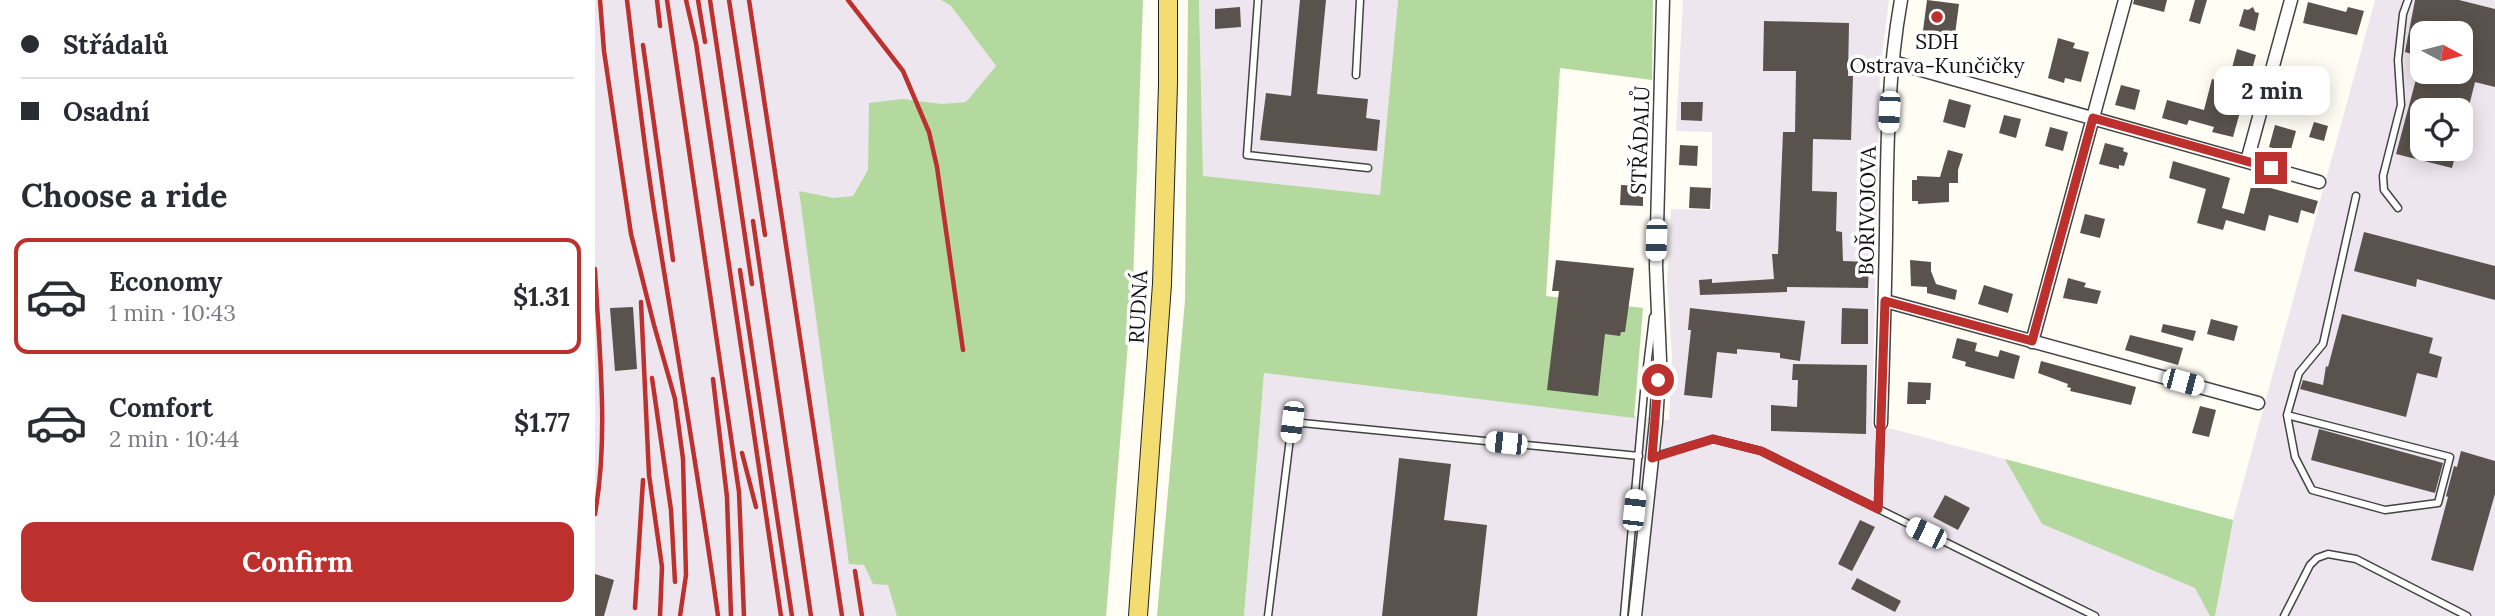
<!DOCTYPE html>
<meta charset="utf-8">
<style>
:root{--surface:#fff;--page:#f7f7f7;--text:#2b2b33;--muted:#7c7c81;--line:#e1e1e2;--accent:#bc302d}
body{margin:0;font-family:Lora,serif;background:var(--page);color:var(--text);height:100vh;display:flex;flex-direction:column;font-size:26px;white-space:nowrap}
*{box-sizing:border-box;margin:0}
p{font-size:23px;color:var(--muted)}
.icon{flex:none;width:38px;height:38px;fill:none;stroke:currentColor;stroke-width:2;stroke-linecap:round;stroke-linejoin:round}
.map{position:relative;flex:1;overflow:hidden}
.sheet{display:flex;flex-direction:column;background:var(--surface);width:595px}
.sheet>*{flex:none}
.guide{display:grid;align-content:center;height:154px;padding:0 21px;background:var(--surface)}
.needle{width:46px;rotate:97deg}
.fabs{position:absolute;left:1815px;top:21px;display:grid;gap:14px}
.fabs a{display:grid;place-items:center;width:63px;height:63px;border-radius:14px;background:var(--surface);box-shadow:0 4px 18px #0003;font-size:35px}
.end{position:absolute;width:32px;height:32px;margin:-16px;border:9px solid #bc302d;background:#fff;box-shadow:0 0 0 4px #fff}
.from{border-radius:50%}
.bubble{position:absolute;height:49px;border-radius:14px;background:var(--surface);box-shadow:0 4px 18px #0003;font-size:23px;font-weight:700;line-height:49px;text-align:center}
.car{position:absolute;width:21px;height:42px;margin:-21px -10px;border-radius:9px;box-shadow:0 0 5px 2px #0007;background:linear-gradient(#fff 24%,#345 0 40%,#fff 0 76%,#345 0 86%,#fff 0)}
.guide b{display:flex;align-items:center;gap:24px;height:66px;font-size:26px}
.guide b+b{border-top:2px solid var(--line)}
.guide i{width:18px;height:18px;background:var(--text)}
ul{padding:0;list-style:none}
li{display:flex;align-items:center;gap:21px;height:116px;margin:0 14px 10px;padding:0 7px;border:4px solid transparent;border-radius:14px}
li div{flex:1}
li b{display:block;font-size:26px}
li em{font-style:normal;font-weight:700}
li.on{border-color:var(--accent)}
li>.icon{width:63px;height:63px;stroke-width:1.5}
h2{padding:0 21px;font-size:32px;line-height:84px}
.cta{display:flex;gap:14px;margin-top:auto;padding:14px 21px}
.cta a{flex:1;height:80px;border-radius:14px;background:var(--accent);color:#fff;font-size:28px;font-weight:700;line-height:80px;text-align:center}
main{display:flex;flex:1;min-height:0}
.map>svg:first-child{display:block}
.industrial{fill:#eee6ee;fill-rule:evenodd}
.forest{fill:#b4d99e}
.building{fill:#59524d}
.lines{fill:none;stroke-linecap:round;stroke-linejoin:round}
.lane-casing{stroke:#434343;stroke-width:9}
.street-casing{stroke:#434343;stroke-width:15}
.primary-casing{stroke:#212121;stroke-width:20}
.lane{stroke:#fff;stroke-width:6}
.street{stroke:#fff;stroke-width:12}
.primary{stroke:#f3dc70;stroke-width:18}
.rail{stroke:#bc302d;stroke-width:4.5}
.route{stroke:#bc302d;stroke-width:9}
.poi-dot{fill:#bc302d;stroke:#fff;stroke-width:2.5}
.labels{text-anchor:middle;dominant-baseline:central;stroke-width:7;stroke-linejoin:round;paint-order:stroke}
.poi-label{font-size:21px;fill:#101010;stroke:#fff}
.street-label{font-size:21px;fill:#101010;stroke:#fff}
</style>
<main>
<section class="sheet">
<div class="guide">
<b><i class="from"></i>Střádalů</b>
<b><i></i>Osadní</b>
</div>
<h2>Choose a ride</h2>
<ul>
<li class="on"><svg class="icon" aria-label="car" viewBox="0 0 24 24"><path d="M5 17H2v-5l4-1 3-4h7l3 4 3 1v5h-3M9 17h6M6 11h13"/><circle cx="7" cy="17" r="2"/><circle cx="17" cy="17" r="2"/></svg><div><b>Economy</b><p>1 min · 10:43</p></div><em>$1.31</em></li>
<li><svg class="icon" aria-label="car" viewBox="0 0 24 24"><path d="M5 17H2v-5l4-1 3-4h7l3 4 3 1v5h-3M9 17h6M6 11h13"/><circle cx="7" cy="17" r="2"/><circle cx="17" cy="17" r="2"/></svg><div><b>Comfort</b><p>2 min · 10:44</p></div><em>$1.77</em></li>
</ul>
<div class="cta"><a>Confirm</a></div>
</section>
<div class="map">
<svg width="1900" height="616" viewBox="0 0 1900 616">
<rect width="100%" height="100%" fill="#fffdf4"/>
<path class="industrial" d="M 0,0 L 346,0 L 356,6 L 401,66 L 407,616 L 0,616 Z
M 604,0 L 803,0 L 785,195 L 608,177 Z
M 1088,0 L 1294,0 L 1285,73 L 1277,426 L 1298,429 L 1638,520 L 1780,0 L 1900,0 L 1900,616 L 649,616 L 669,373 L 1074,420 L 1077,356 L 1072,281 L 1076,209 L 1117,210 L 1117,132 L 1081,131 ZM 1827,33 L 1866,33 L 1866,72 L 1827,72 ZM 1827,110 L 1866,110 L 1866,149 L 1827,149 Z"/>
<path class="forest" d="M 346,0 L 548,0 L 538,281 L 511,616 L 302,616 L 293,585 L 278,584 L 269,565 L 254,564 L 204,191 L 239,198 L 258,196 L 273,170 L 274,103 L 307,99 L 347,104 L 371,102 L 401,66 L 356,6 Z
M 593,0 L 604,0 L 608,176 L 785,195 L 803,0 L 1058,0 L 1057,80 L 965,68 L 951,296 L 1048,308 L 1039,418 L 669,373 L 649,616 L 562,616 L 590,300 Z
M 1410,459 L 1638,520 L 1620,616 L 1615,616 L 1600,588 L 1447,524 Z"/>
<path class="building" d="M 705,0 L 731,0 L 722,94 L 773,99 L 771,118 L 785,120 L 782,151 L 665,140 L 671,93 L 696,96 Z
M 1332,0 L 1364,4 L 1359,42 L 1327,38 Z
M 1539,0 L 1572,0 L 1569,12 L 1538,4 Z
M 1600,0 L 1612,0 L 1605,24 L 1594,21 Z
M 1820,0 L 1864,0 L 1900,9 L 1900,87 L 1880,82 L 1873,110 L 1827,110 L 1827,149 L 1862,149 L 1857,168 L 1801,154 L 1823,72 L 1866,72 L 1866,33 L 1827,33 L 1827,57 L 1810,52 Z
M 1713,2 L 1751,12 L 1753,7 L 1769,11 L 1762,35 L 1708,23 Z
M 645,7 L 646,27 L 620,29 L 620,9 Z
M 1658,7 L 1660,12 L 1664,13 L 1660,31 L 1644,26 L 1649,9 L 1653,10 Z
M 1169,21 L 1254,23 L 1253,76 L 1258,76 L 1256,140 L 1218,139 L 1217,191 L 1242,192 L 1241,231 L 1247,232 L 1248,261 L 1274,262 L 1273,288 L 1192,287 L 1192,292 L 1105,295 L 1104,280 L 1117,279 L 1117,283 L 1179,279 L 1177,254 L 1183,254 L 1188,132 L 1200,132 L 1201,71 L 1168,71 Z
M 1463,38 L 1480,43 L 1478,48 L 1494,52 L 1486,82 L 1470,78 L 1469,83 L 1453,78 Z
M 1642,49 L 1661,55 L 1638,137 L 1617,132 L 1619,127 L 1594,120 L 1592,125 L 1567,118 L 1572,100 L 1609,110 L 1617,79 L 1633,83 Z
M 1695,73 L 1714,78 L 1709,96 L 1690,91 Z
M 1526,85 L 1545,90 L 1540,110 L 1520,105 Z
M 1354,99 L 1376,105 L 1370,128 L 1348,122 Z
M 1086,102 L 1108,102 L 1107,121 L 1086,120 Z
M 1409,115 L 1426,119 L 1421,138 L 1404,133 Z
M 1719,122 L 1733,126 L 1729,141 L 1714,137 Z
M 1680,125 L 1701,131 L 1695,153 L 1674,147 Z
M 1455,127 L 1473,132 L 1468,151 L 1450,146 Z
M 1510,143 L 1529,148 L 1528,151 L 1533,153 L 1529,166 L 1524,165 L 1524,169 L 1504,164 Z
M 1085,145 L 1103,146 L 1102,166 L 1084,165 Z
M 1353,150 L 1368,154 L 1363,170 L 1363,183 L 1354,183 L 1354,202 L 1323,204 L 1323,201 L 1317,201 L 1317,180 L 1322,180 L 1322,176 L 1345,177 Z
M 1578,161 L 1635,178 L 1627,208 L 1649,214 L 1657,183 L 1723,201 L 1719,214 L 1706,210 L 1703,223 L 1674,215 L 1670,231 L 1631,220 L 1628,230 L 1602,223 L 1611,189 L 1574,178 Z
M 1026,185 L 1048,186 L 1048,206 L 1025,205 Z
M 1095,187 L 1116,188 L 1115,209 L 1094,208 Z
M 1490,214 L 1510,219 L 1505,238 L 1485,233 Z
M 1769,232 L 1900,266 L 1900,300 L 1822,279 L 1821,287 L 1759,271 Z
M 961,260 L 1039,268 L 1030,332 L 1026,332 L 1025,336 L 1010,334 L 1003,396 L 952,390 L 964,291 L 957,291 Z
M 1315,260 L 1336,262 L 1336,271 L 1341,284 L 1362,290 L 1360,300 L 1332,293 L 1332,287 L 1316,286 Z
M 1473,278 L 1491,283 L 1489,287 L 1506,291 L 1502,304 L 1468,298 Z
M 1389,285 L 1418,294 L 1413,313 L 1383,304 Z
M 38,307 L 42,369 L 20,371 L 15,308 Z
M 1095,308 L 1210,321 L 1205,361 L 1185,358 L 1185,353 L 1142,349 L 1142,354 L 1122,352 L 1117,398 L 1089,395 L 1096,330 L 1093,330 Z
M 1247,308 L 1273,309 L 1273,344 L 1246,344 Z
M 1747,314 L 1838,338 L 1834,353 L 1847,357 L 1842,378 L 1822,373 L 1811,417 L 1705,389 L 1708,380 L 1728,385 L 1731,366 L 1733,367 Z
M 1616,319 L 1643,326 L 1639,341 L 1612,334 Z
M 1568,324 L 1601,331 L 1598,341 L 1566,332 Z
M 1535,335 L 1588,348 L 1583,365 L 1530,350 Z
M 1362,338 L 1382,343 L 1380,351 L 1403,357 L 1405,350 L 1425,356 L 1419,379 L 1370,366 L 1371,362 L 1357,358 Z
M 1446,361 L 1541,387 L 1536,405 L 1475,391 L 1476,388 L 1472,387 L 1473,384 L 1443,373 Z
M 1198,364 L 1272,365 L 1271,434 L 1176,431 L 1176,405 L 1202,407 L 1203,380 L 1197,380 Z
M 1313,382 L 1336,383 L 1335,400 L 1331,400 L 1331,404 L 1312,404 Z
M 1605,406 L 1621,410 L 1614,437 L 1597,433 Z
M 1724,429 L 1848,463 L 1840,493 L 1716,460 Z
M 1866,451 L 1900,461 L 1900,494 L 1878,571 L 1836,560 L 1853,497 L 1851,496 L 1859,466 L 1862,467 Z
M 804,458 L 856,464 L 849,520 L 892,525 L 882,616 L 787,616 Z
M 1350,495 L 1375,508 L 1363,530 L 1338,517 Z
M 1265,520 L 1280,527 L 1257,571 L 1243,564 Z
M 0,574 L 19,580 L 9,616 L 0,616 Z
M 1262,578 L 1306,601 L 1300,612 L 1256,589 Z"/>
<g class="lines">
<defs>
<path id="lane" d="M 663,0 L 652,155 L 773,168
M 761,75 L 765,0
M 1803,208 L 1789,190 L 1788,176 L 1806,105 L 1803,60 L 1808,14 L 1813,0
M 1692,415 L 1855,457 L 1843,503 L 1790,510 L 1717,490 L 1700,457 L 1692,415 L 1704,373 L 1728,344 L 1761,196
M 1058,457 L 1118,439 L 1166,451 L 1500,616
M 1283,509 L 1286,424
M 673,616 L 697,422 L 1044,456
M 1029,616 L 1049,392 L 1058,317
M 1689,616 L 1715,565 L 1722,558 L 1733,554 L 1761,559 L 1872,616"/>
<path id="street" d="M 1298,62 L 1724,182
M 1652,161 L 1696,0
M 1290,301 L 1663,403
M 1437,342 L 1530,0
M 1286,423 C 1288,360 1290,298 1291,235 C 1292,157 1292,78 1306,0
M 1040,616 L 1061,422 L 1065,360 L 1061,266 L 1068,0"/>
<path id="primary" d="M 543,616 L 567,284 L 573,84 L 573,0"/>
</defs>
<use href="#lane" class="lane-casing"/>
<use href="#street" class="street-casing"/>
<use href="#primary" class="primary-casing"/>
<use href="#lane" class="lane"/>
<use href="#street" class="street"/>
<use href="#primary" class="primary"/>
<path class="rail" d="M 5,0 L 9,51 L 36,234 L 59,325 L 80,399 L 88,459 L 91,575 L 85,616
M 32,0 C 41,74 49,148 61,222 C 82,353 105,484 123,616
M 62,0 L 65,26
M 72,0 L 144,492 L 149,616
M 91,0 L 101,43 L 186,616
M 103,0 L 110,42
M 115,0 L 157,284
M 134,0 L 170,235
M 154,0 L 247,616
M 253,0 L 308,71 L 334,132 L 342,167 L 368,350
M 48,45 L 78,260
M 158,221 L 216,616
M 0,269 C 4,350 14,434 0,514
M 145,270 L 197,616
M 46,302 L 54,475 L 67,567 L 65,616
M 57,378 L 76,510 L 80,582
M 118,379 L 132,497 L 136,616
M 147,453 L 161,507
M 260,571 L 267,616
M 40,608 L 48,480"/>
</g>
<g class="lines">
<path class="route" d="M 1063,380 L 1057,458 L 1118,439 L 1166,451 L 1283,509 L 1290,301 L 1437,341 L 1498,118 L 1676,168"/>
</g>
<circle class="poi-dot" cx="1342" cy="17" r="7"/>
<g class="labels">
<g class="poi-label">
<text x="1342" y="41">SDH<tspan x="1342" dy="24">Ostrava-Kunčičky</tspan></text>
</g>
<g class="street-label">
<text transform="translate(1045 140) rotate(-88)">STŘÁDALŮ</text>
<text transform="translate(1272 211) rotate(-89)">BOŘIVOJOVA</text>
<text transform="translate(543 307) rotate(-87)">RUDNÁ</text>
</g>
</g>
</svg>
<div class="fabs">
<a><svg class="needle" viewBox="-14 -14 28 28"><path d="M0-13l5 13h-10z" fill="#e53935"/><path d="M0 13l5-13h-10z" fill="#7c7c81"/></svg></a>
<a><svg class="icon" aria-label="locate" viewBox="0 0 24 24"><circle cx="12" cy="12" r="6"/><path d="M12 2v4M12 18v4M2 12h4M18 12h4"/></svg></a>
</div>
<i class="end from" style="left:1063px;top:380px"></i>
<i class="end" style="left:1676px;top:168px"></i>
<div class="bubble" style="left:1619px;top:66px;width:116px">2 min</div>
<i class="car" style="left:1294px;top:112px;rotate:183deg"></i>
<i class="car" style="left:1061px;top:240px;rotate:182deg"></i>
<i class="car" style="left:1588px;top:382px;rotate:105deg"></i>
<i class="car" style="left:697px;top:422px;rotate:187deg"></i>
<i class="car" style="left:911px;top:443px;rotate:276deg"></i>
<i class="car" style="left:1039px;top:510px;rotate:6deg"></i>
<i class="car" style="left:1331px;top:533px;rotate:296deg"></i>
</div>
</main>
